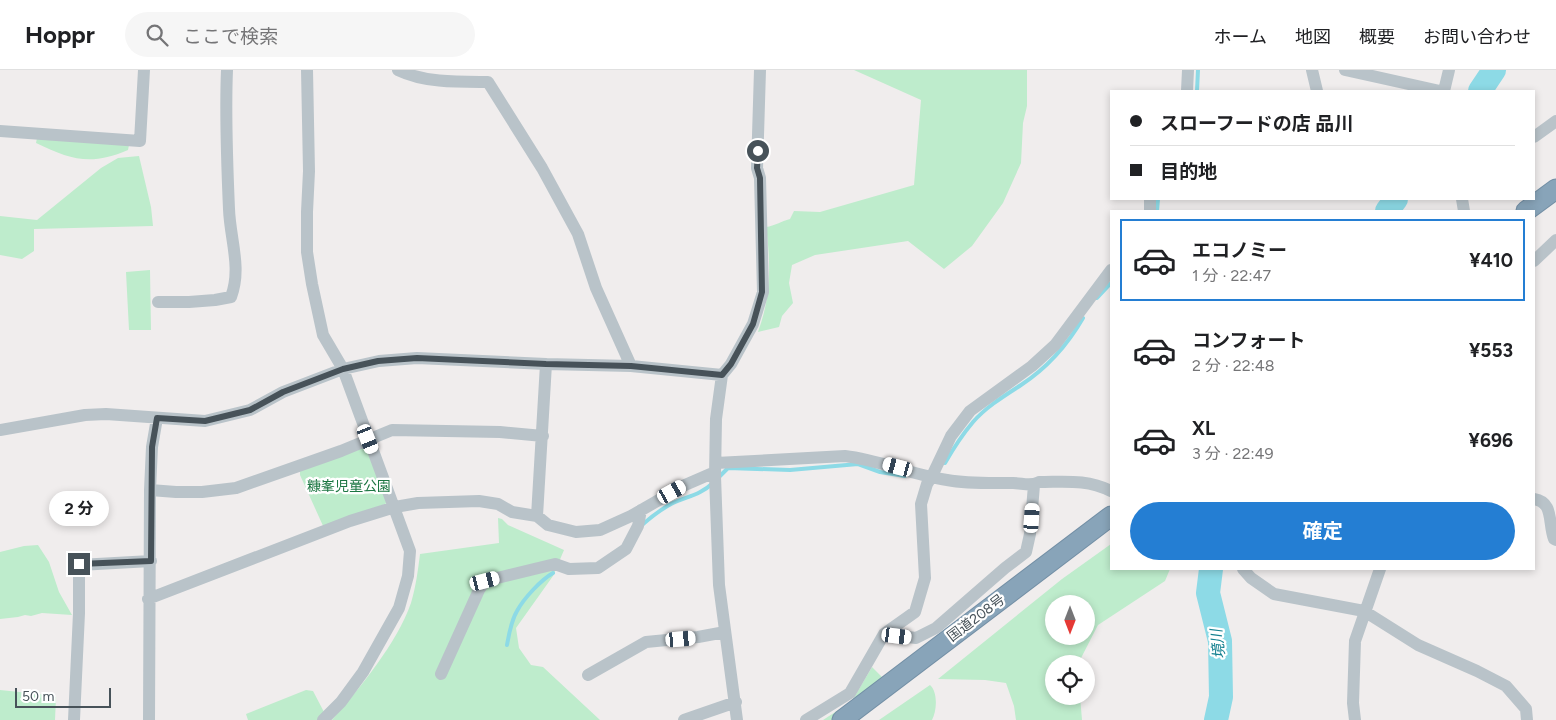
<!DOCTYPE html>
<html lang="ja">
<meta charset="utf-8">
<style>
:root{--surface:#fff;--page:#f6f6f6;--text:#202124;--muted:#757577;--line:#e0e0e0;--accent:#247ed3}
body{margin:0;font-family:Figtree,"Noto Sans JP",sans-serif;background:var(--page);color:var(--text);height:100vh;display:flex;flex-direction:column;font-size:19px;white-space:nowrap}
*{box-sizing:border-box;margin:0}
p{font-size:16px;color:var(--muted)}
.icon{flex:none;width:28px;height:28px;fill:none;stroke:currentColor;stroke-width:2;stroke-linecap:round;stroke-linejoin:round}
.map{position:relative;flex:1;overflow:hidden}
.side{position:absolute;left:1110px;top:140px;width:425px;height:360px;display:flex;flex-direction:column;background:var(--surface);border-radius:0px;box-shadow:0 2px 8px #0003}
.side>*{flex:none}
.hud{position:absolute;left:1110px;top:20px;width:425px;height:110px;border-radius:0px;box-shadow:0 2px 8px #0003;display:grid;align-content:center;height:110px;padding:0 20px;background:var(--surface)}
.needle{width:32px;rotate:180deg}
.tools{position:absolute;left:1045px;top:525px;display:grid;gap:10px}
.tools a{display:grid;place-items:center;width:50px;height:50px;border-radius:50%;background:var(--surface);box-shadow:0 2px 8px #0003;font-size:25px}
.scale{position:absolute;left:15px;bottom:12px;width:96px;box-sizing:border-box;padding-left:5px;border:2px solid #475259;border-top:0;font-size:14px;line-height:18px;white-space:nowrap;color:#475259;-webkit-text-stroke:4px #fff;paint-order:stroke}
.end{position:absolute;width:22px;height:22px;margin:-11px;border:6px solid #475259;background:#fff;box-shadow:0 0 0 2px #fff}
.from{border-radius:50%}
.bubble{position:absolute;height:35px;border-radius:18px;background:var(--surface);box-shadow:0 2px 8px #0003;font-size:16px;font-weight:700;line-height:35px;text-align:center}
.car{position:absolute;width:15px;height:30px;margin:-15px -8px;border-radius:6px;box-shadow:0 0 4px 1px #0007;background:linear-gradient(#fff 24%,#345 0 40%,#fff 0 76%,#345 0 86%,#fff 0)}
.hud b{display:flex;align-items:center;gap:18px;height:48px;font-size:19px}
.hud b+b{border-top:1px solid var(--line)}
.hud i{width:12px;height:12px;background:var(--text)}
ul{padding:9px 0 0;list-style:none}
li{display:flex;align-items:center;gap:15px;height:82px;margin:0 10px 8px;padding:0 10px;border:2px solid transparent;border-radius:0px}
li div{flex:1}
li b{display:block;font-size:19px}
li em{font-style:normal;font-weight:700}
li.current{border-color:var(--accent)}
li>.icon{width:45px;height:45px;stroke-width:1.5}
.button{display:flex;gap:10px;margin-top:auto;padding:10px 20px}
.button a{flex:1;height:58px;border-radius:30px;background:var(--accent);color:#fff;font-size:20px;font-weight:700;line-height:58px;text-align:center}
header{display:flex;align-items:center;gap:30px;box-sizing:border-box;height:70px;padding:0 25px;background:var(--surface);border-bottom:1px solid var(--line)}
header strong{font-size:24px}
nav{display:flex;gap:28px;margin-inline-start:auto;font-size:18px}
.search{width:350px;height:45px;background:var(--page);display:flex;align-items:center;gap:12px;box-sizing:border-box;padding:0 18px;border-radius:28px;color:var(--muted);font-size:19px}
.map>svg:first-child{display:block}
.green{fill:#beeccc;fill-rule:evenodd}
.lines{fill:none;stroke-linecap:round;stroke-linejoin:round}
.stream{stroke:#8ddae6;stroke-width:4}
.river{stroke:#8ddae6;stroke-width:24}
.highway-casing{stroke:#738fa5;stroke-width:21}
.minor{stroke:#b9c3c9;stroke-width:12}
.highway{stroke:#88a4b9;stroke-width:19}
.route{stroke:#475259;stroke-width:6}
.labels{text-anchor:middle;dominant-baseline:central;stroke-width:4.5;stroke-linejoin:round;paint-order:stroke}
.park-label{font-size:14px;fill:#1c7642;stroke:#fff}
.street-label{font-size:14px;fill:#475259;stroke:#fff}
.water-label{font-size:15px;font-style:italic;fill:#158090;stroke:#fff}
</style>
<header>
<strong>Hoppr</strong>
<div class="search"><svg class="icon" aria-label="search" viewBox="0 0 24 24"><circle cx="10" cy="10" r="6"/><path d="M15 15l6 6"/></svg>ここで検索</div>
<nav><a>ホーム</a><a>地図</a><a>概要</a><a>お問い合わせ</a></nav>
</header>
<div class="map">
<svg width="1556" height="650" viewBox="0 0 1556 650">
<rect width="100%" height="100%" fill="#f0eded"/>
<path class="green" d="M 854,0 L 1027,0 L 1027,36 L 1023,53 L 1021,93 L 1003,133 L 972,176 L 944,199 L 908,171 L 815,185 L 792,195 L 789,213 L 793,233 L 782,246 L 779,257 L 758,262 C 771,227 771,193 766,157 C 775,156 781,151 790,149 L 794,141 L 820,142 L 914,115 L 921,30 Z
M 37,68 L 129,75 L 128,80 C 91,96 71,90 36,73 Z
M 139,86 L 151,137 L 153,156 L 34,159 L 34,181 L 22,189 L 0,185 L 0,146 L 37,150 L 101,98 L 118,88 Z
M 150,200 L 151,260 L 129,260 L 126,202 Z
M 363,378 L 370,386 L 390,432 L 324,458 L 300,405 L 300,401 Z
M 498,448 L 502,449 L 508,455 L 564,480 L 553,506 L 516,558 L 519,578 L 531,595 L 543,597 L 600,650 L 332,650 C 360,618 397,573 411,533 C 416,516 418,500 420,484 L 499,473 Z
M 1111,474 L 1111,499 L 1170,499 L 1165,511 L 1098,555 L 1080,590 L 1080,594 L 1054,594 L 1054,626 L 1080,626 L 1082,650 L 1016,650 L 1014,636 L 1006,613 L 985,610 L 938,609 L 1062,509 ZM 1054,534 L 1086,534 L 1086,566 L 1054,566 Z
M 38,475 L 49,492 L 59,522 L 72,545 L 42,543 L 31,546 L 25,545 L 18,547 L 0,549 L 0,482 L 24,476 Z
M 872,597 L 881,606 L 885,612 L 836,650 L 823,650 L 852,631 Z
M 930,615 C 938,622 937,641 932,650 L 879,650 Z
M 0,620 L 39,624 L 56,627 L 55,650 L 0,650 Z
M 306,620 L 313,621 L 324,642 L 319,650 L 248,650 L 246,644 Z"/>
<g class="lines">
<path class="stream" d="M 1197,21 L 1198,0
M 1157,141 L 1158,129
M 1097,228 L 1111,213
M 945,393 C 953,379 962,365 973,352 C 986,337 1004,326 1021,315 C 1047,298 1068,274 1083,248
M 718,408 L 728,398 L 790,400 L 858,394 L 880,402 L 905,406
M 642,455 C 651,447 660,440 671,434 C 687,426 699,426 713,413
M 507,575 C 509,564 511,551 517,541 C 524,528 541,510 553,503"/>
<path class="river" d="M 1480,21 L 1494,0
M 1387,141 L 1396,129
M 1211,499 L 1208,523 L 1220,571 L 1221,627 L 1216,650"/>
<defs>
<path id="highway" d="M 1526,141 L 1556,119
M 842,650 L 1111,446"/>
</defs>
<use href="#highway" class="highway-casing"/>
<path class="minor" d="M 307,0 L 309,101 L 307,142 L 307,182 L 312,214 L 323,265 L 343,299 L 410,481 L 408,506 L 399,538 L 363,602 L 341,632 L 323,650
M 398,0 C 425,13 459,12 488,12 L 542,98 L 578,164 L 596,218 L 631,296
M 1312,0 L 1317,21
M 1345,0 L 1440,21
M 1187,21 L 1188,0
M 1444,21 L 1449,0
M 0,61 L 140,71 L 144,0
M 1534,67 L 1556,51
M 1462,129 L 1464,141
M 1150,141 L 1150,129
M 1534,191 L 1556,170
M 158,232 L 189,232 L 215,230 L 231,227 C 242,198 230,169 229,139 C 227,93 225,46 227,0
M 0,360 L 85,345 L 106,344 L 205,351 L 250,340 L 283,322 L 343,299 L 379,291 L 417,288 L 546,294 L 631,296 L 722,305
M 716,393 L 845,386 C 880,390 912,405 947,410 C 969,414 991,413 1013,413 C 1022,413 1031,417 1039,412 C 1066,412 1086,409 1111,421
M 150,420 L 176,422 L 202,422 L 236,418 L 341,381 L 392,360 L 500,362 L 543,366
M 1534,429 C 1554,432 1548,453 1554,469 L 1556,470
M 537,446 L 546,294
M 1243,499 L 1251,508 L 1274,524 L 1364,541 L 1418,575 L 1477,601 L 1506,616 L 1526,639 L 1527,650
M 148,529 L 350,451 L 395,437 L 418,433 L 479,431 L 498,434 L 512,442 L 537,446 L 548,455 L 576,462 L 600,460 L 631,446 L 685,415 L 715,402
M 884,564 L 916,568 L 936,558 L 1005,498 L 1026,482 L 1030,464 L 1034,415
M 441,604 L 479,520 L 485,511 L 555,494 L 569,499 L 598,498 L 626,479 L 638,456 L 641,440
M 588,605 L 646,572 L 698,567 L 725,562
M 74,650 L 79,543 L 79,495 L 151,491
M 149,650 L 150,420 L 152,377 L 157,348
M 684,650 L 736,632
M 737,650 L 719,515 L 715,406 L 716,349 L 722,305 L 731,294 L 753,254 L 763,222 L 760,108 L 757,98 L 760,0
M 806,650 L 850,623 L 884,564 L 915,542 L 925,508 L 921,434 L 927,414 L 932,406 L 951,366 L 970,341 L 1032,296 L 1055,275 L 1111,200
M 1355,650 L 1353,633 L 1355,571 L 1380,499"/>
<use href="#highway" class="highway"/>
</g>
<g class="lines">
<path class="route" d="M 79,494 L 151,491 L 152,377 L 157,348 L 205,351 L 250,340 L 283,322 L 343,299 L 378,291 L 417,288 L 546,294 L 631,296 L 722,305 L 731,294 L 753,254 L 762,222 L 760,108 L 757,98 L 758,81"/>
</g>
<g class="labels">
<g class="park-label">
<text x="349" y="416">糠峯児童公園</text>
</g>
<g class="street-label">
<text transform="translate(976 548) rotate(-37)">国道208号</text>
</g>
<g class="water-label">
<text transform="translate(1218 574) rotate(-97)">境川</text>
</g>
</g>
</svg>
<div class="tools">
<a><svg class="needle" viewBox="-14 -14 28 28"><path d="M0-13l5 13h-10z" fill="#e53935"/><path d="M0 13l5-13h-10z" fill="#757577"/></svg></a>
<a><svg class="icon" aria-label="locate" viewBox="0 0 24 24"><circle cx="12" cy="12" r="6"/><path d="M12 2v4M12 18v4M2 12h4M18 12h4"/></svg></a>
</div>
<div class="scale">50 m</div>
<i class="end from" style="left:758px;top:81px"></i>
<i class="end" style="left:79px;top:494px"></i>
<div class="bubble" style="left:49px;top:421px;width:60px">2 分</div>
<i class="car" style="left:368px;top:369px;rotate:158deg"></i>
<i class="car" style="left:898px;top:397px;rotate:285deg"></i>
<i class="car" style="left:672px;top:422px;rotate:61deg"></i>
<i class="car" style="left:1032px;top:448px;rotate:4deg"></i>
<i class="car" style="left:485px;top:511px;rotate:76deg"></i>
<i class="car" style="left:897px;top:566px;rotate:97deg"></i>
<i class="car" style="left:681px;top:569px;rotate:85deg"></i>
<div class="hud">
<b><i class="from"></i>スローフードの店 品川</b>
<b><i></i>目的地</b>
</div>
<section class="side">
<ul>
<li class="current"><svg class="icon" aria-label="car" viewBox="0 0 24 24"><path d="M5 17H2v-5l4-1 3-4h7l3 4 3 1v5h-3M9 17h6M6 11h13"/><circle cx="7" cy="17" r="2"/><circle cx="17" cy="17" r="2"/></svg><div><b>エコノミー</b><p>1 分 · 22:47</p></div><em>¥410</em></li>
<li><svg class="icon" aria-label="car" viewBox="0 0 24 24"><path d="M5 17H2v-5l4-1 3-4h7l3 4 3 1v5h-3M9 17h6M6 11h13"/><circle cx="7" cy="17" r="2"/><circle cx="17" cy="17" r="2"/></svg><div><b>コンフォート</b><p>2 分 · 22:48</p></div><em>¥553</em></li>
<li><svg class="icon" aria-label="car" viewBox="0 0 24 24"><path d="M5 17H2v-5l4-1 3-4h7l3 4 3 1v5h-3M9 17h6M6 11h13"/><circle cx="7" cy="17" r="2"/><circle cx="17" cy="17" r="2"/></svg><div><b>XL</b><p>3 分 · 22:49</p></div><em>¥696</em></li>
</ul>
<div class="button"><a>確定</a></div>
</section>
</div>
